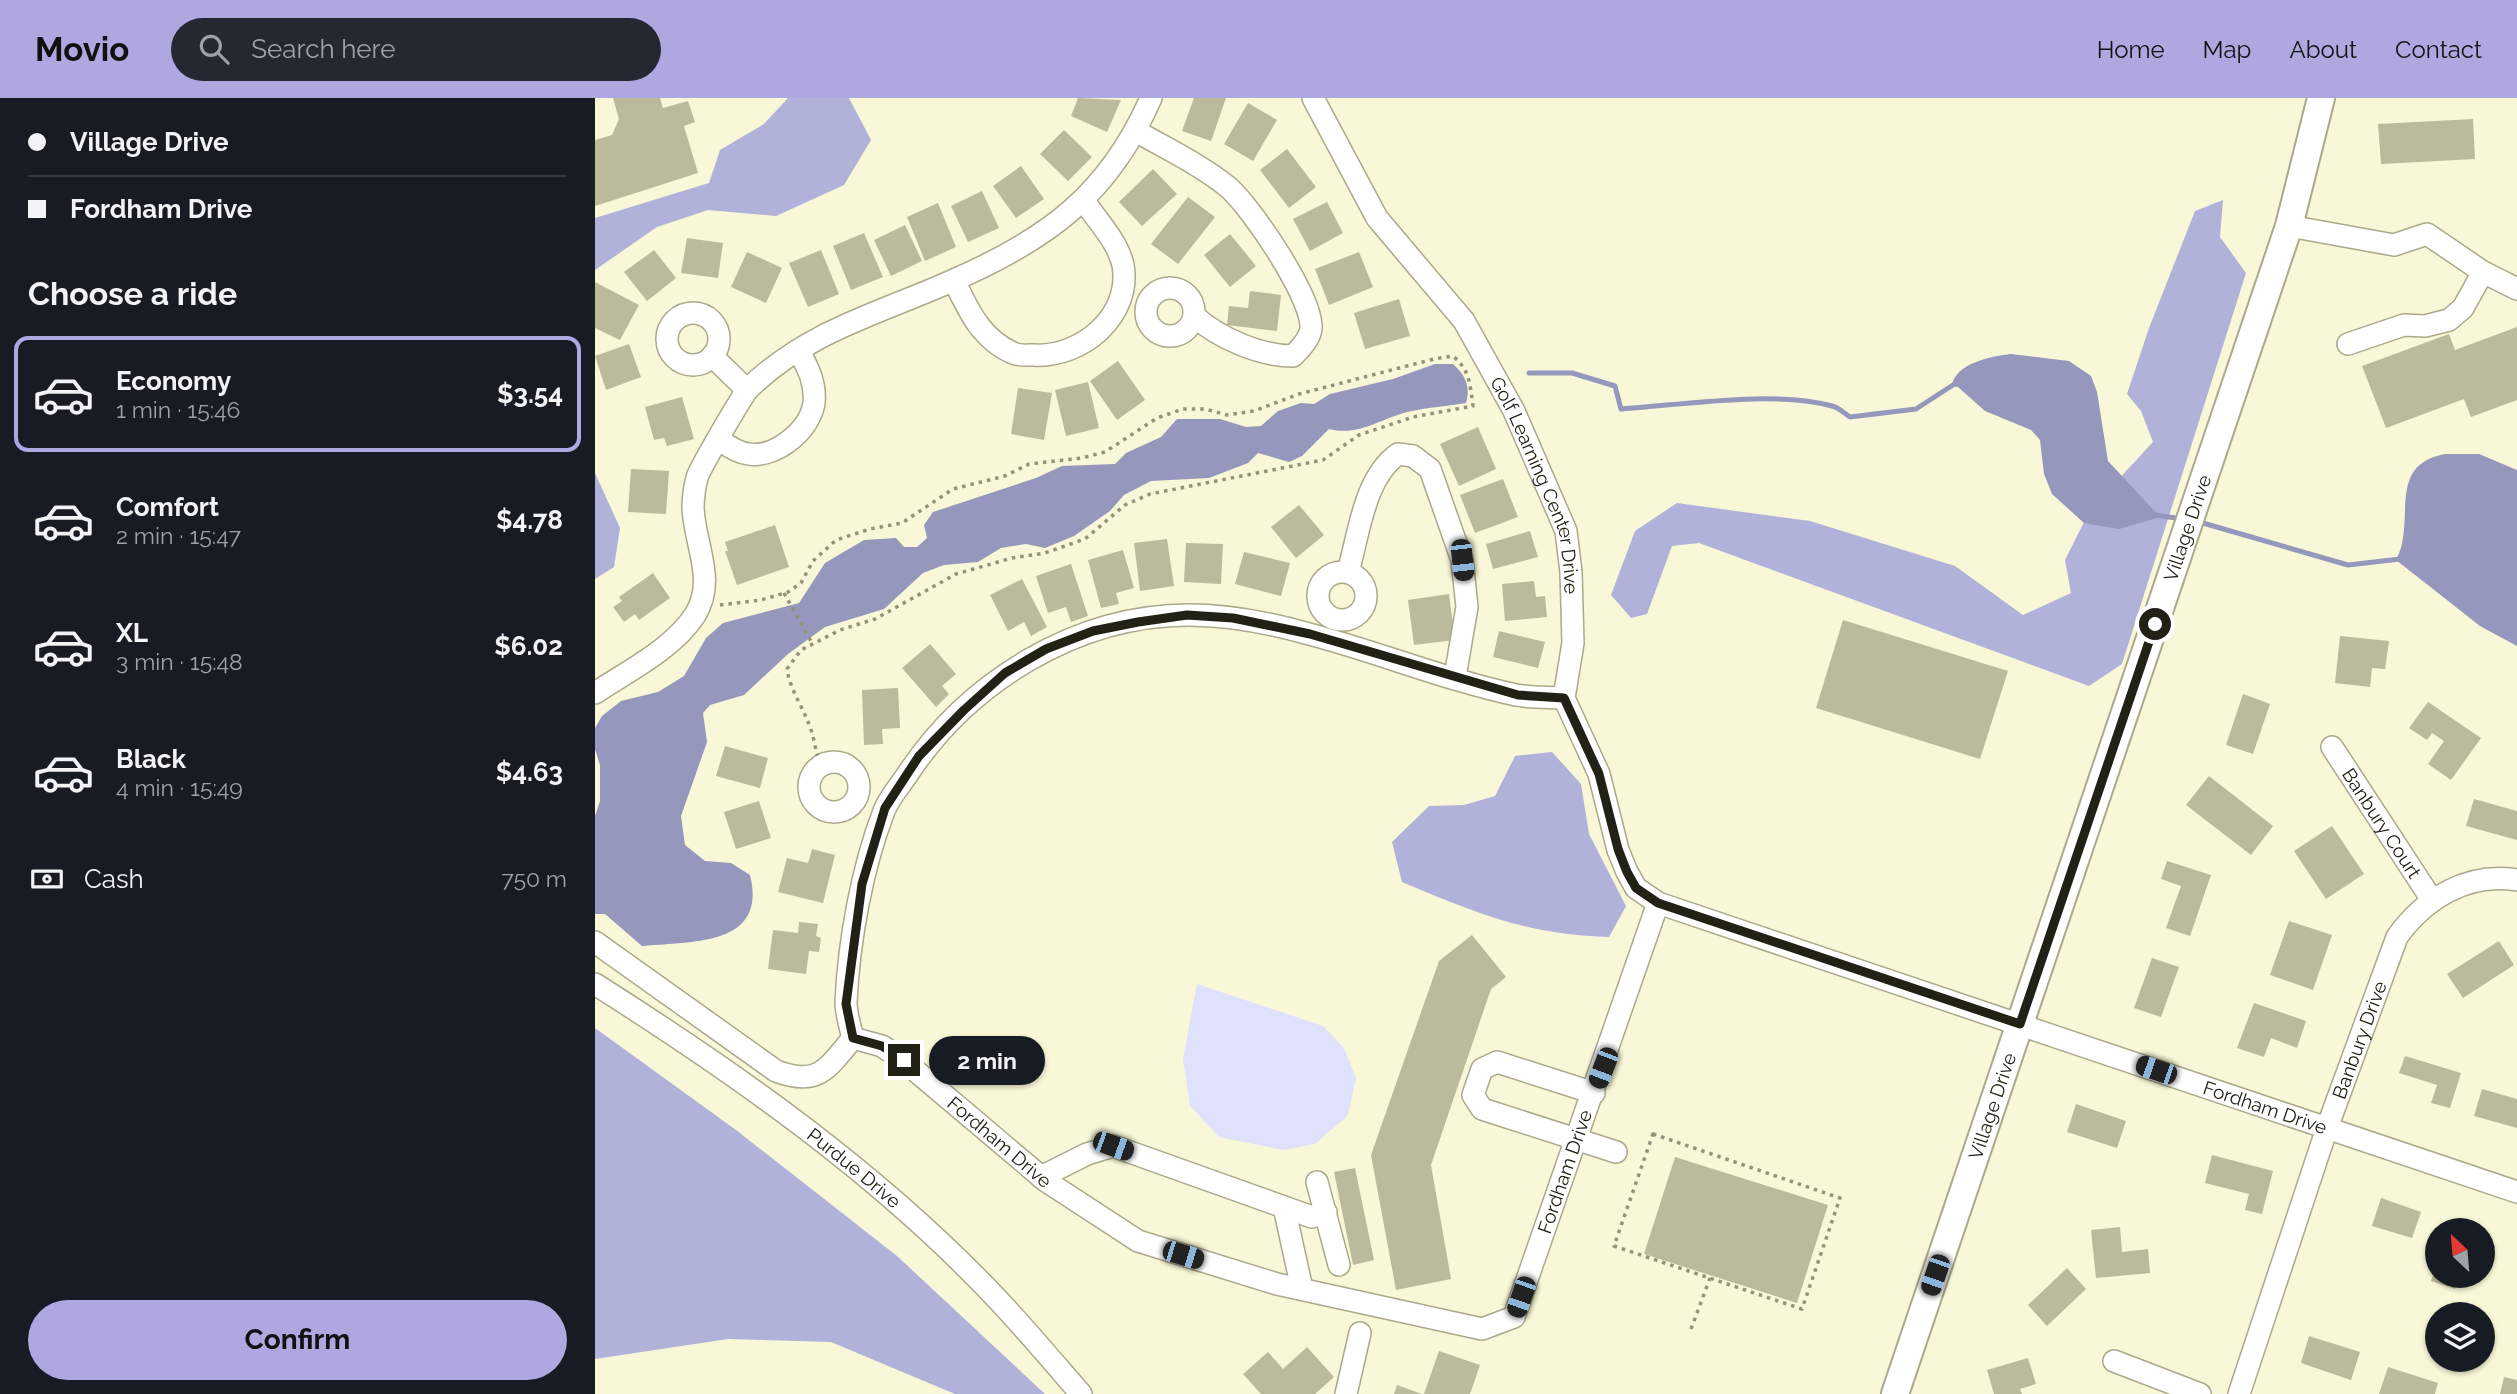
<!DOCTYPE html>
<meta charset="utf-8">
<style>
:root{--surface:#171b24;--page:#242831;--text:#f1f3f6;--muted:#9ea1a6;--line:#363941;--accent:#aea8e0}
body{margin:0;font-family:Raleway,sans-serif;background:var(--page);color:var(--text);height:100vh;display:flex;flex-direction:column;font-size:26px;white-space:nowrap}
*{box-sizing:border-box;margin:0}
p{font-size:23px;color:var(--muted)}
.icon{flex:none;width:38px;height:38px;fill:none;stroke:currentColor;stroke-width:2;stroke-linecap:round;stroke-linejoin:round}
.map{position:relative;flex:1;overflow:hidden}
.details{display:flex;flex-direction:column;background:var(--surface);width:595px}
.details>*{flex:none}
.guide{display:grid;align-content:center;height:154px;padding:0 28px;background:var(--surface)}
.needle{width:46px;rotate:334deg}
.buttons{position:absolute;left:1830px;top:1120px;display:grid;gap:14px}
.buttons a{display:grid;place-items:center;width:70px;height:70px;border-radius:50%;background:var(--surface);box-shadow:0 2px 5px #0004;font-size:35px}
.end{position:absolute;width:32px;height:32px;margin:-16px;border:9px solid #222116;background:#fff;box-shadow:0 0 0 4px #fff}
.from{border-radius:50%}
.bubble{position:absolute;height:49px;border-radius:24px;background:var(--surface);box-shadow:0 2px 5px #0004;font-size:23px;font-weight:700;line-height:49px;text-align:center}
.car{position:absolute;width:21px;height:42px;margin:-21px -10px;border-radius:9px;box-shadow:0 0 5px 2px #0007;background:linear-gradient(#222 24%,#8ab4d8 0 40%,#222 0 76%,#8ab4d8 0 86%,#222 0)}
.guide b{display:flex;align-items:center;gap:24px;height:66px;font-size:26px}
.guide b+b{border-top:2px solid var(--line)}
.guide i{width:18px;height:18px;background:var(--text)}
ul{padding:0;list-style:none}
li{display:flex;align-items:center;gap:21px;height:116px;margin:0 14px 10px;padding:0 14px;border:4px solid transparent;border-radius:14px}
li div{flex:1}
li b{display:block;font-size:26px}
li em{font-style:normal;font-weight:700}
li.on{border-color:var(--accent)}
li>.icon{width:63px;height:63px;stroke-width:1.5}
h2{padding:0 28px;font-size:32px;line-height:84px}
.pay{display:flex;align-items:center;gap:18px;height:77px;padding:0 28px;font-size:26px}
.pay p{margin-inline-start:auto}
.cta{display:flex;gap:14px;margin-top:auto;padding:14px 28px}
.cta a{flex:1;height:80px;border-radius:42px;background:var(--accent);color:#111;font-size:28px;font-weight:700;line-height:80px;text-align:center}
header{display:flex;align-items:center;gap:42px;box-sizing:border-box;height:98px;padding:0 35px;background:var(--accent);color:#111}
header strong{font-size:33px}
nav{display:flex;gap:38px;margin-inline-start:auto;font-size:24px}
.search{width:490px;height:63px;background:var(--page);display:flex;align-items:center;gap:18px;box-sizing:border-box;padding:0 24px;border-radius:38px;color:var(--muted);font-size:26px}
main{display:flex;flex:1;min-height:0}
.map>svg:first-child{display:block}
.green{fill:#e0e1fd}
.forest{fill:#b0b2d9}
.water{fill:#9597bc}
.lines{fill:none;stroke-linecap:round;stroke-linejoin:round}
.stream{stroke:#9597bc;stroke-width:5}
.building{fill:#bcba9c}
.minor-casing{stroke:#aaa98b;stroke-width:24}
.major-casing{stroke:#aaa98b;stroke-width:30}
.path{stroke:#93927c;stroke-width:3.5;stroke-dasharray:3.5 5;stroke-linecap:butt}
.minor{stroke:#fff;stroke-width:21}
.major{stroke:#fff;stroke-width:26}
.route{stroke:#222116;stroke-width:9}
.labels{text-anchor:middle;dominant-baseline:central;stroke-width:5;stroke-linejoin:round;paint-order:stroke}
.street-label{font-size:19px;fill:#222116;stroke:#fff}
</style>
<header>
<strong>Movio</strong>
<div class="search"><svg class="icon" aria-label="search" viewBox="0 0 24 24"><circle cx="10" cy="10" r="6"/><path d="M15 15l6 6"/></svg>Search here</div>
<nav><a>Home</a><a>Map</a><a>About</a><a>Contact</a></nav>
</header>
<main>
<section class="details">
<div class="guide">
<b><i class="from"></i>Village Drive</b>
<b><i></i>Fordham Drive</b>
</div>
<h2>Choose a ride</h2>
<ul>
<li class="on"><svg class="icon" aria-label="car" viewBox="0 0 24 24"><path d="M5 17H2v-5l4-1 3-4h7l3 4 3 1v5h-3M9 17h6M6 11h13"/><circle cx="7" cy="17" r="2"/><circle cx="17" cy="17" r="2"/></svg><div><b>Economy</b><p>1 min · 15:46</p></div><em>$3.54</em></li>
<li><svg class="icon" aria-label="car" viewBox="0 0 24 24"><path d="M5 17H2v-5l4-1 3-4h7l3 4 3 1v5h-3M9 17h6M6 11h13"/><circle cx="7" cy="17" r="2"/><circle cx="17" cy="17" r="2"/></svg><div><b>Comfort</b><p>2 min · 15:47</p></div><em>$4.78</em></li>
<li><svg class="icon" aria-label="car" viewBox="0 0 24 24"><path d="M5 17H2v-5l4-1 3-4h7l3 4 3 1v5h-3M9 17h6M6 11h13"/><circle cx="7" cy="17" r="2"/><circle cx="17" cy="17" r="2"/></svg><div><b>XL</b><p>3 min · 15:48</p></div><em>$6.02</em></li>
<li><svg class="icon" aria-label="car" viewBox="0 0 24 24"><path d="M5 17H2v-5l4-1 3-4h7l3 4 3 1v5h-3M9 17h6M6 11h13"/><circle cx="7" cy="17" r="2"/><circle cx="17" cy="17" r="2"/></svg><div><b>Black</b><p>4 min · 15:49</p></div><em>$4.63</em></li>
</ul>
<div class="pay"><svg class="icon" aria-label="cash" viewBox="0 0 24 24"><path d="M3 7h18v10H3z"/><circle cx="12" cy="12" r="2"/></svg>Cash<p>750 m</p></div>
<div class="cta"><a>Confirm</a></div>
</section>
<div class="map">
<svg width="1922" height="1296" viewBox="0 0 1922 1296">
<rect width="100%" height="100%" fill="#f8f7d7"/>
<path class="green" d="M 602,886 L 728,928 L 749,950 L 761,980 L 753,1017 L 720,1046 L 688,1052 L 624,1039 L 595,1008 L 588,961 Z"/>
<path class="forest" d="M 193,0 L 254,0 L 276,42 L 249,87 L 181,118 L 113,112 L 62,129 L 0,172 L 0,120 L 114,85 L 125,52 L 169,26 Z
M 1628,102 L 1625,139 L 1651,175 L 1527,566 L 1494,588 L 1104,445 L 1077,448 L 1052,516 L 1036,520 L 1016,497 L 1040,433 L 1082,405 L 1215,423 L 1360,468 L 1428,517 L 1476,495 L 1470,462 L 1495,412 L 1558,344 L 1546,313 L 1532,296 L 1554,230 L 1600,113 Z
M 0,375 L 25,430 L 19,469 L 0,481 Z
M 957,654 L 986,686 L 994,736 L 1031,808 L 1014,839 C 933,837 881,815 807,784 L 797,744 L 834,708 L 869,707 L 900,698 L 920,658 Z
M 0,930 L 141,1032 L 302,1158 L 450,1296 L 360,1296 L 236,1244 L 133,1241 L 0,1261 Z"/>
<path class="water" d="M 1416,256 L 1474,263 L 1496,278 L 1502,294 L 1513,363 L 1565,419 L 1524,431 L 1489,425 L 1457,396 L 1449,376 L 1445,342 L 1436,332 L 1390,313 L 1363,289 L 1357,288 C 1360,265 1397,258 1416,256 Z
M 840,266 L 858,266 C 870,277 876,288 871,305 C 853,308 835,309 817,313 C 787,319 765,339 734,331 L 707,358 L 694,364 L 663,355 L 653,365 L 614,380 L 556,383 L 529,397 L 515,413 L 479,438 L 450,450 L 431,446 L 406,450 L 383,464 L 349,467 L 328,475 L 289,511 L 230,529 L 193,556 L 149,597 L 115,607 L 108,615 L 112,644 L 86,718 L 90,747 L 110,763 L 136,765 L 155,777 C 173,849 95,843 47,848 L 10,816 L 0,816 L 0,718 L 5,703 L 5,667 L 0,651 L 0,630 L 7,618 L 26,603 L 63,594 L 89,578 L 111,540 L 128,525 L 204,505 L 230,465 L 269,442 L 301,440 L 309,449 L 322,449 L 332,440 L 329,427 L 338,414 L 441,380 L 467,368 L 520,366 L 531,355 L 566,339 L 582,321 L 625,321 L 651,329 L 666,328 L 683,313 L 706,305 L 719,306 L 735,296 L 798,281 Z
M 1850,356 L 1884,356 L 1922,372 L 1922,548 L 1885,528 L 1801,462 C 1822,424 1790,367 1850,356 Z"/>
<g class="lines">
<path class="stream" d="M 934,275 L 977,275 L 1020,288 L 1026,311 C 1087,307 1178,292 1237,308 C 1243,309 1249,315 1255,319 L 1321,311 L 1361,285
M 1560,417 L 1588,421
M 1601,423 L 1753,467 L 1805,461"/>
</g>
<path class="building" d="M 18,0 L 65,0 L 68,10 L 93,3 L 100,24 L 89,28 L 103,75 L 0,108 L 0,42 L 17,37 L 24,21 Z
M 483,0 L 526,2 L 512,34 L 476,18 Z
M 599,0 L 631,0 L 616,43 L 587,33 Z
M 653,5 L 682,22 L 658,63 L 629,46 Z
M 1878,21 L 1880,61 L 1786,66 L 1783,26 Z
M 469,32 L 497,59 L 473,83 L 445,56 Z
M 692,51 L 721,89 L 694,110 L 665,72 Z
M 426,68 L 449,101 L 421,120 L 398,88 Z
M 558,71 L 582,96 L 547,128 L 524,104 Z
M 387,93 L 404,130 L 373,144 L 356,108 Z
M 593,99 L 620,119 L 583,166 L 556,146 Z
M 732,104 L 748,135 L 715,153 L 698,121 Z
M 343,105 L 361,149 L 330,163 L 312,119 Z
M 310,127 L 327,163 L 296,178 L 279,142 Z
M 269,135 L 288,179 L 256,192 L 238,148 Z
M 635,136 L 661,168 L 635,189 L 609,157 Z
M 92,140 L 128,145 L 123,180 L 86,175 Z
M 59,152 L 81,180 L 52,203 L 29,174 Z
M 226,152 L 244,196 L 213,209 L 194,165 Z
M 152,154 L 187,170 L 171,205 L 136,189 Z
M 764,154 L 778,189 L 734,207 L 720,171 Z
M 0,184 L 44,207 L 25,242 L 0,230 Z
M 655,193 L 686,197 L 682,233 L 632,227 L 634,208 L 653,210 Z
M 804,201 L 815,238 L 770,251 L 759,215 Z
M 1922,229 L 1922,302 L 1876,319 L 1869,301 L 1791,330 L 1767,268 L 1854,236 L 1860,252 Z
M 34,246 L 46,279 L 11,292 L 0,258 Z
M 523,263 L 550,302 L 522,322 L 495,283 Z
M 493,284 L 504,330 L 471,338 L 460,292 Z
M 423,290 L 457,295 L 449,342 L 416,336 Z
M 87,299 L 99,341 L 72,348 L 69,340 L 59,342 L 50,309 Z
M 883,329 L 901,371 L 864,388 L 845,346 Z
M 36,371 L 74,373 L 71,416 L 33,414 Z
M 908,381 L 923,419 L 880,435 L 865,397 Z
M 704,407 L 729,437 L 701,460 L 676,429 Z
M 180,427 L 194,469 L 142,487 L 130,453 L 133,453 L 130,444 Z
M 935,433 L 943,459 L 898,471 L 891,446 Z
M 572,441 L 579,488 L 545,493 L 539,445 Z
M 591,445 L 628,446 L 626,486 L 589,484 Z
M 528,452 L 539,490 L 521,495 L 524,506 L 506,510 L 493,462 Z
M 649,454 L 695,465 L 686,498 L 640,486 Z
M 476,466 L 493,518 L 476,524 L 471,509 L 453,515 L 441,478 Z
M 58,475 L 75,500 L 44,522 L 40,516 L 29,524 L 18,509 L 27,503 L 24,499 Z
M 427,481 L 452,529 L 436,538 L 429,524 L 413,533 L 395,497 Z
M 939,483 L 941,499 L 950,498 L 952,519 L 910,523 L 907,486 Z
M 854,496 L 860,542 L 819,547 L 813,502 Z
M 1248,522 L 1413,573 L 1385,661 L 1221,610 Z
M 904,533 L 950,544 L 943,570 L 898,559 Z
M 1745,538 L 1794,543 L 1790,571 L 1777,570 L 1775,589 L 1740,585 Z
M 335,546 L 361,576 L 347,588 L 354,596 L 341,609 L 307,570 Z
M 303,590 L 305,630 L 287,631 L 288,646 L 269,647 L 267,592 Z
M 1648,596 L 1675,606 L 1658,656 L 1631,647 Z
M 1833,604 L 1886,640 L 1856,682 L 1833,666 L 1849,643 L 1837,635 L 1832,642 L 1814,630 Z
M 130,648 L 173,660 L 165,690 L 121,678 Z
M 1614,678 L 1678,728 L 1656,757 L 1591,707 Z
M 1879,701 L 1922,713 L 1922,742 L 1871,728 Z
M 164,703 L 176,740 L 141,751 L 129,714 Z
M 1737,728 L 1769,776 L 1731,801 L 1699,753 Z
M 217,751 L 240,757 L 228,805 L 183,794 L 192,760 L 213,765 Z
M 1572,763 L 1616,777 L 1595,838 L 1571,830 L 1586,788 L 1566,781 Z
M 1694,823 L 1737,837 L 1718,892 L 1675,877 Z
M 204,824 L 223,826 L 221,838 L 226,840 L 224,854 L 214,853 L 211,876 L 173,871 L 178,832 L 203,835 Z
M 877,837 L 911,879 L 896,891 L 836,1067 L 856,1181 L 801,1192 L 776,1057 L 844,863 Z
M 1904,843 L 1919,867 L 1868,900 L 1852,876 Z
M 1557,860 L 1584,869 L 1566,919 L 1539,910 Z
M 1659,905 L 1711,923 L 1702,950 L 1676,940 L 1669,959 L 1642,950 Z
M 1810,958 L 1866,975 L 1855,1010 L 1836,1005 L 1842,987 L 1804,975 Z
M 1887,991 L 1922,1001 L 1922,1030 L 1879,1018 Z
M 1481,1006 L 1531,1023 L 1522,1050 L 1472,1034 Z
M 1617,1057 L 1678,1073 L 1667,1116 L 1650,1112 L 1654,1096 L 1610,1085 Z
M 1080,1059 L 1233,1107 L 1202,1205 L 1049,1156 Z
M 760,1070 L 779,1162 L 758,1167 L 739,1074 Z
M 1786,1100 L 1826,1114 L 1817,1140 L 1777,1128 Z
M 1525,1129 L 1527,1154 L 1553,1151 L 1555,1175 L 1501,1180 L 1496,1132 Z
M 1888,1143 L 1900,1148 L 1891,1174 L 1888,1173 Z
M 1842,1166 L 1843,1178 L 1864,1178 L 1860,1191 L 1836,1183 Z
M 1472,1170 L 1491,1191 L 1452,1228 L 1433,1207 Z
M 1714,1238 L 1765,1254 L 1756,1282 L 1706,1265 Z
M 712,1249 L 739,1279 L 720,1296 L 666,1296 L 648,1276 L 673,1254 L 688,1271 Z
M 844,1253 L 885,1267 L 875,1296 L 829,1296 Z
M 1433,1260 L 1441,1286 L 1425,1291 L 1427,1296 L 1399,1296 L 1392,1272 Z
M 1793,1269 L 1843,1285 L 1840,1296 L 1784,1296 Z
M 1909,1279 L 1922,1282 L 1922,1296 L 1905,1296 Z
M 802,1287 L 827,1296 L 799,1296 Z"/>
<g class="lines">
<defs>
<g id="minor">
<path id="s1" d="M 718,0 L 782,120 L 869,223 L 919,313 L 971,433 L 976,474 L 978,545 L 969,600 L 1004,676 L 1023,752 L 1032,774 L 1041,790 L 1063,805 L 1922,1094"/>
<path d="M 541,33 C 572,51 606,67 633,89 C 657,110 714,195 716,227 C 717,239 706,250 698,258 C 665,258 624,240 599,218"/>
<path d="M 1694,128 L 1799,147 L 1832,136 L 1888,174 L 1922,191"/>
<path d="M 359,182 C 373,212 386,241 418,255 C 424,258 432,257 439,257 C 486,260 537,218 528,167 C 523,144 502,122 489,103"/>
<circle cx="575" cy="214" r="24"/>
<circle cx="98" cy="241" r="26"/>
<path d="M 1753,246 L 1809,227 L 1830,228 L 1854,222 L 1868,210 L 1888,174"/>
<path d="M 117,258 L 152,292"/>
<path d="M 125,342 C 134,349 143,355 154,356 C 181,360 215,332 219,305 C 221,285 213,270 204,253"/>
<circle cx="747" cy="498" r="24"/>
<path d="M 753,474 C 764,436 769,380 803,356 L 818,358 L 835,371 L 867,462 L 872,509 L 860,579"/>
<path d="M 0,595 C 33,573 78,551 100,517 C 122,482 99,446 98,409 C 98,400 100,385 103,377 C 107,367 148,296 154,290 C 214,232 286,215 359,182 C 453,141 514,96 556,0"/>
<path id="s2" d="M 1737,649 L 1837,802"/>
<circle cx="239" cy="689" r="25"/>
<path d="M 0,844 L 181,973 C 223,989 232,971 258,940"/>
<path id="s3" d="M 0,886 C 145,978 287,1078 405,1204 C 433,1234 459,1265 486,1296"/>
<path id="s4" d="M 258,940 L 287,948 L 309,963 L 451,1083 L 543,1143 L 682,1186 L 887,1231 L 919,1219 L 1063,805"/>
<path d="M 258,940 C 255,929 251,915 251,904 C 254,842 267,770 289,713 C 294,700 304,689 312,677 C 373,584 481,517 594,517 C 634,517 675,525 714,536 C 783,554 851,582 921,597 C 937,600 953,599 969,600"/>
<path d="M 999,995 L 902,964 L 887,971 L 878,997 L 887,1011 L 1021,1054"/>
<path d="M 446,1079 L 492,1056 L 518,1048 L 717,1119 L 731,1114"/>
<path d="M 722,1084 L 744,1167"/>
<path d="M 689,1109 L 707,1191"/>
<path d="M 1519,1263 L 1605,1296"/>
<path d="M 751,1296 L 765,1235"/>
<path id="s5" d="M 1644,1296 L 1732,1030 L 1802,839 C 1830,800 1873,774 1922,782"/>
</g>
<g id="major">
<path id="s6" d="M 1300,1296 L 1694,128 L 1726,0"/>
</g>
</defs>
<use href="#minor" class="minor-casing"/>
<use href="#major" class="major-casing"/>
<path class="path" d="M 189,495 L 217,545
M 125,507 L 166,502 L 193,494 L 206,485 L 218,463 L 241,442 L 275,431 L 307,425 L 358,391 L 410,378 L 434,366 L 487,360 L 510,354 L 562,320 L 588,311 L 610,311 L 632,317 L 659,313 L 704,296 L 839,261 L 858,258 C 875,272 875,287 878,308 L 818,319 L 764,337 L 728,362 L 555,396 L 530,407 L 490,441 L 450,455 L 417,460 L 361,476 L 280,521 L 245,532 L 206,552 L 192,571 C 195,592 208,609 215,629 C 220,642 220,654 226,667
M 1058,1036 L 1245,1100 L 1207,1211 L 1019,1148 Z
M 1096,1231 L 1115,1180"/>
<use href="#minor" class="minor"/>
<use href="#major" class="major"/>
</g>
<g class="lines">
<path class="route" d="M 309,962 L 287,948 L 258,940 L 251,906 L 267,786 L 290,710 L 324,658 L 369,612 L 410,575 L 451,551 L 498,533 L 543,524 L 592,517 L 638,520 L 715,536 L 923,597 L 969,600 L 1004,676 L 1023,751 L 1032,774 L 1041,790 L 1063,805 L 1425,926 L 1560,526"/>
</g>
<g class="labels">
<g class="street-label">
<text stroke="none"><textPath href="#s1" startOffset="452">Golf Learning Center Drive</textPath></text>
<text stroke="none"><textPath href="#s6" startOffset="914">Village Drive</textPath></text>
<text stroke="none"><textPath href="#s2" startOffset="91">Banbury Court</textPath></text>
<text stroke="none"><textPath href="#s5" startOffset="374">Banbury Drive</textPath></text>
<text stroke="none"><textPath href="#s6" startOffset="304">Village Drive</textPath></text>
<text stroke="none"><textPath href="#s1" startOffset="1544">Fordham Drive</textPath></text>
<text stroke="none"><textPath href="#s4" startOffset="182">Fordham Drive</textPath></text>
<text stroke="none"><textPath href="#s3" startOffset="318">Purdue Drive</textPath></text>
<text stroke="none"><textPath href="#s4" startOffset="896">Fordham Drive</textPath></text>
</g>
</g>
</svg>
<div class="buttons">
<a><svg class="needle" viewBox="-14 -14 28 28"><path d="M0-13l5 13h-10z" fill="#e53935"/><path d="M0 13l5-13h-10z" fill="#9ea1a6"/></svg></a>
<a><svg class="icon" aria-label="layers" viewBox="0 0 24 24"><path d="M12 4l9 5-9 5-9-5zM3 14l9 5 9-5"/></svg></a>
</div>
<i class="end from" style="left:1560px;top:526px"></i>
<i class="end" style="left:309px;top:962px"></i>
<div class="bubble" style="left:334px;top:938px;width:116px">2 min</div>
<i class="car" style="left:867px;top:462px;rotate:174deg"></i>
<i class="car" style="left:1008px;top:970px;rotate:201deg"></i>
<i class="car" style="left:1561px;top:972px;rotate:289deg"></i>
<i class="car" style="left:518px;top:1048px;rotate:110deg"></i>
<i class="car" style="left:588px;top:1157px;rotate:107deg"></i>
<i class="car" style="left:1340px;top:1177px;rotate:199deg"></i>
<i class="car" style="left:926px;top:1199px;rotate:199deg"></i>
</div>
</main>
